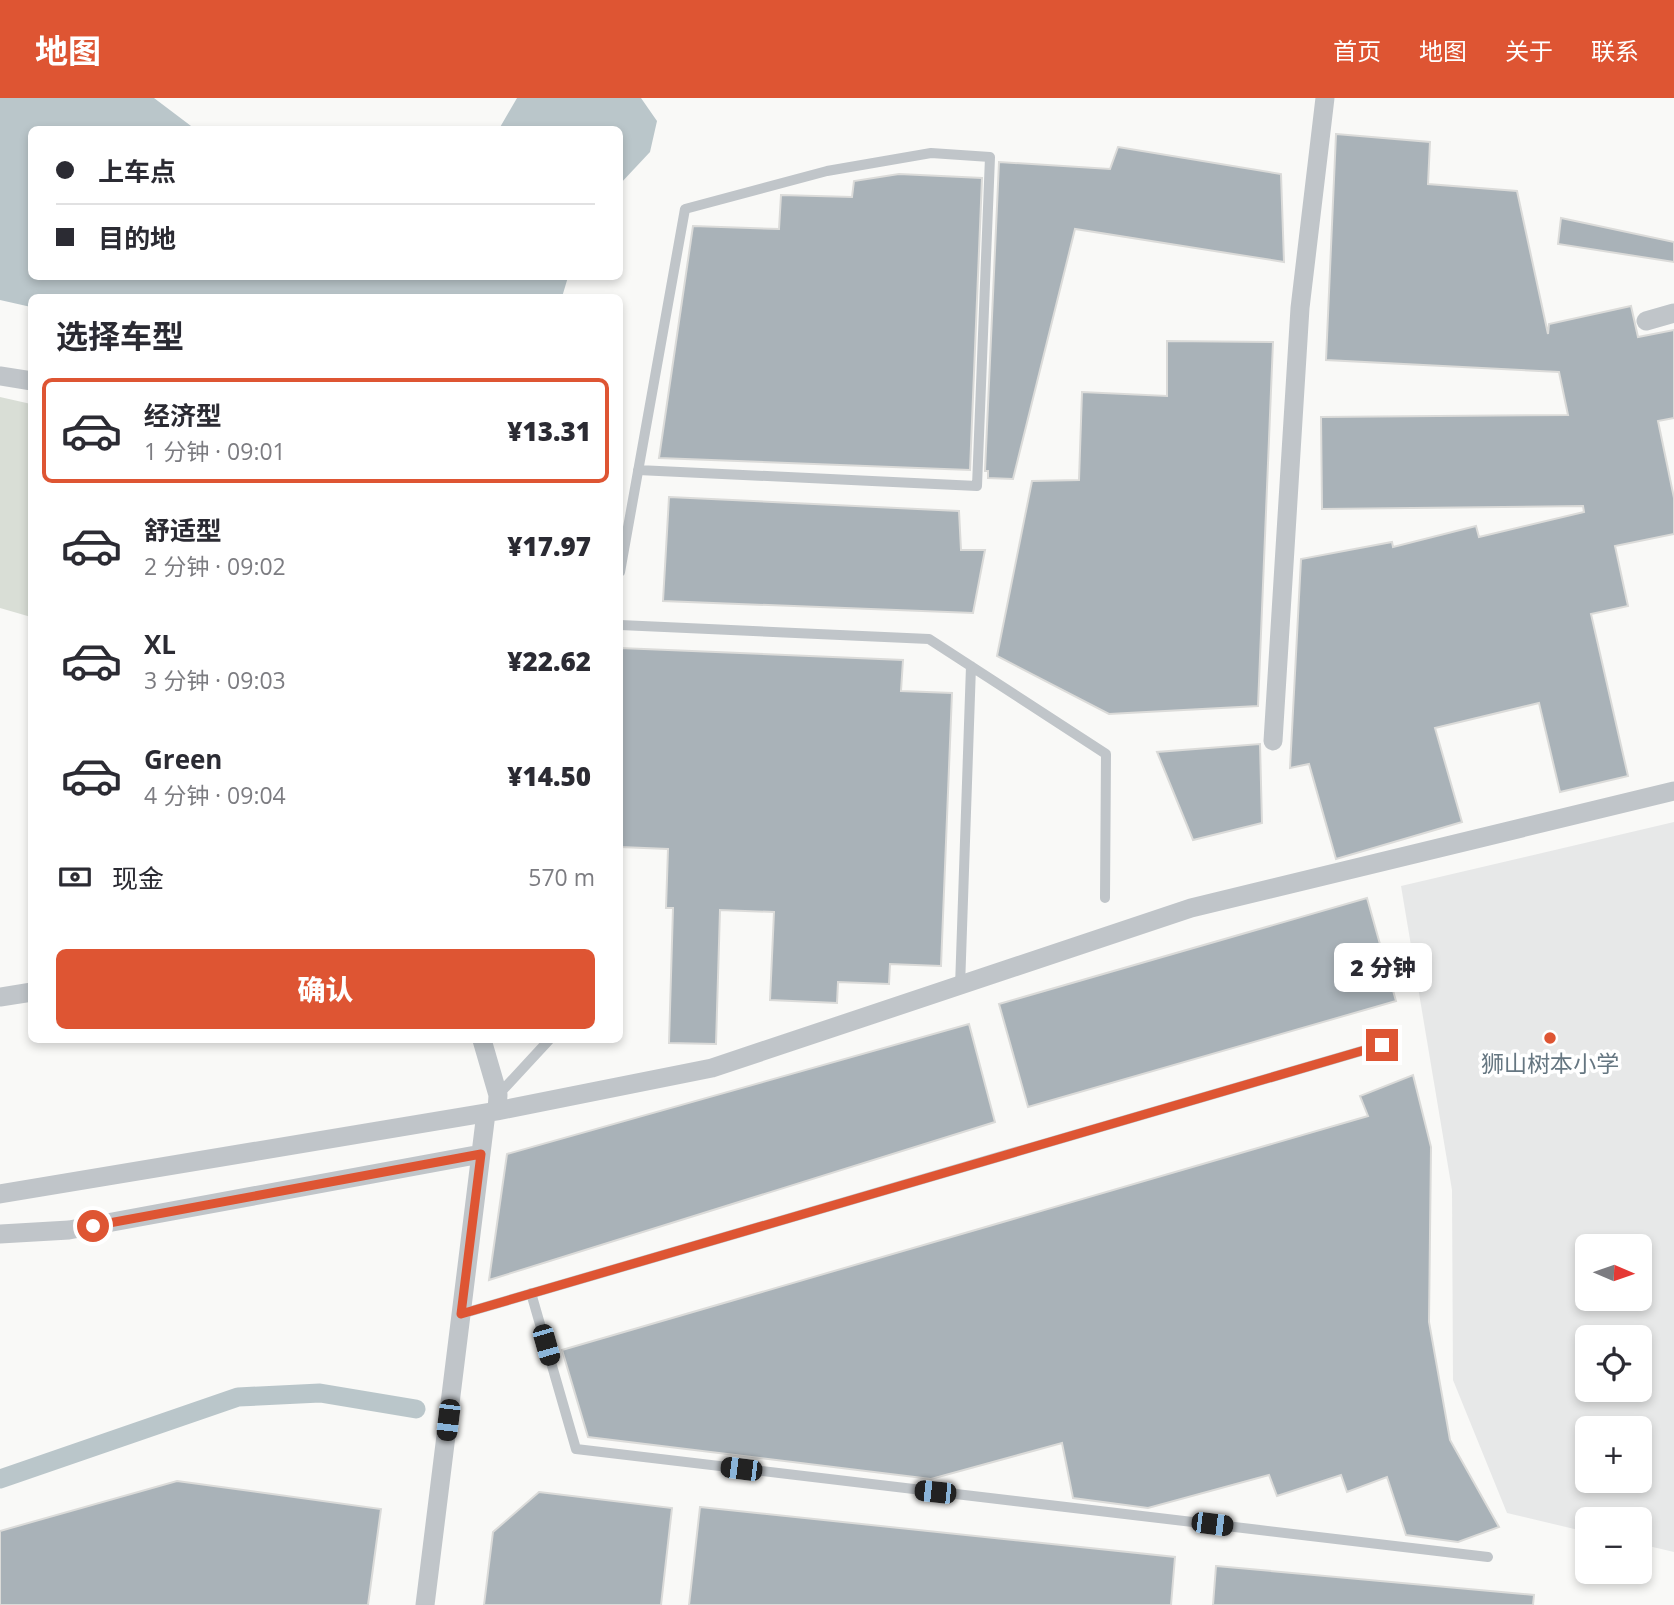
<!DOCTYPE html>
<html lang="zh">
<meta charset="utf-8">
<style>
:root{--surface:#fff;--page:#f7f7f7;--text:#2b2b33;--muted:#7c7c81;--line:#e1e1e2;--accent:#de5533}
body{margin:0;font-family:"Open Sans","Noto Sans SC",sans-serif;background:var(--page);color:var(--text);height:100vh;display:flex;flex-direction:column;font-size:26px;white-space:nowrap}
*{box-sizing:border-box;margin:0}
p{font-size:23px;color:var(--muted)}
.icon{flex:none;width:38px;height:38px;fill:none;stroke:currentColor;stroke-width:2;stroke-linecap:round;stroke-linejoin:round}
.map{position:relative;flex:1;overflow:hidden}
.sheet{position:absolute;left:28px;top:196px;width:595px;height:749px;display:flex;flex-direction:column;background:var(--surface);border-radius:10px;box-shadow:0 4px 10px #0003}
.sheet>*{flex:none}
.top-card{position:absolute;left:28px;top:28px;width:595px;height:154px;border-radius:10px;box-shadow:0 4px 10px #0003;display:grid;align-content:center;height:154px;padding:0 28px;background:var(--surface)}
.needle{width:46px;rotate:92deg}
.controls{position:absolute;left:1575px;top:1136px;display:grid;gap:14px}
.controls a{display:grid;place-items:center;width:77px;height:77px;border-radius:10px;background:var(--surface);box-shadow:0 4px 10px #0003;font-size:35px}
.end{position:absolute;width:32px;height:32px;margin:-16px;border:9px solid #de5533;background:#fff;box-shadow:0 0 0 4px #fff}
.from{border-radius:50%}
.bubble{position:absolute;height:49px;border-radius:10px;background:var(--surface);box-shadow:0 4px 10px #0003;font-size:23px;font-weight:800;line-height:49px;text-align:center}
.car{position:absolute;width:21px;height:42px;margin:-21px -10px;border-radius:9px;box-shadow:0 0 5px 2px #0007;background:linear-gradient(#222 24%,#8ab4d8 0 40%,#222 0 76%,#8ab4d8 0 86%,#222 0)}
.top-card b{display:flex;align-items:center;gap:24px;height:66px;font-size:26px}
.top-card b+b{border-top:2px solid var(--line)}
.top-card i{width:18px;height:18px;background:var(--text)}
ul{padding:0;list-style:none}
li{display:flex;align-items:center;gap:21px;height:105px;margin:0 14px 10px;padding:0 14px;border:4px solid transparent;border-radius:10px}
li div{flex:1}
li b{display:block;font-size:26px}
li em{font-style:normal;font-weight:800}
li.selected{border-color:var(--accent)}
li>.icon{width:63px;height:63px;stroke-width:1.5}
h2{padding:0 28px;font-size:32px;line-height:84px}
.pay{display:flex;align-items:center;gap:18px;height:77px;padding:0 28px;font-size:26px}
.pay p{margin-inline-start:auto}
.cta{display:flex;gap:14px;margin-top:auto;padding:14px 28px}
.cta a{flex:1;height:80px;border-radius:10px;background:var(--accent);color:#fff;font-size:28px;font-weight:800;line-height:80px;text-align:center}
header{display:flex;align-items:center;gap:42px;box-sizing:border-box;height:98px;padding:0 35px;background:var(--accent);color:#fff}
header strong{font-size:33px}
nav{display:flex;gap:38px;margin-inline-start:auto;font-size:24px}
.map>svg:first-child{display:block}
.built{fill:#e7e8e8;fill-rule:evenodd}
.green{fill:#d9ded6}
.water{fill:#bac6ca}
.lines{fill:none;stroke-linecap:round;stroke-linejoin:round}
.canal{stroke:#bac6ca;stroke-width:19}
.building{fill:#a9b2b8;stroke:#dbdbd9;stroke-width:2}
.lane{stroke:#c0c5c9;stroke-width:10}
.street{stroke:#c0c5c9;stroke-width:19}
.route{stroke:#de5533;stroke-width:9}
.poi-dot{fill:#de5533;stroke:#fff;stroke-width:2.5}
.labels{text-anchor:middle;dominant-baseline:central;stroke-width:7;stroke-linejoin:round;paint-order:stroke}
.poi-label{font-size:23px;fill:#657681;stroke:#fff}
</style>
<header>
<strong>地图</strong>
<nav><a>首页</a><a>地图</a><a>关于</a><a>联系</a></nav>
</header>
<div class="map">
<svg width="1674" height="1507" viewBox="0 0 1674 1507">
<rect width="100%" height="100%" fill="#f9f9f7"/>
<path class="built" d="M 1674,724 L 1674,1454 L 1640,1446 L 1640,1421 L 1587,1421 L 1587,1434 L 1507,1415 L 1453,1282 L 1452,1092 L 1401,788 ZM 1587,1148 L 1640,1148 L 1640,1200 L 1587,1200 ZM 1587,1239 L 1640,1239 L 1640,1292 L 1587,1292 ZM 1587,1330 L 1640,1330 L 1640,1382 L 1587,1382 Z"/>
<path class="green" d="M 0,299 L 31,306 L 31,519 L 0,510 Z"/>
<path class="water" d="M 0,0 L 154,0 L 195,31 L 32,32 L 32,178 L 568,179 L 562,199 L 32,200 L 31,209 L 0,202 Z
M 517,0 L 641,0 L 657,23 L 650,54 L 620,86 L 620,32 L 499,31 Z"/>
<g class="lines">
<path class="canal" d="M 0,1381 L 238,1299 L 320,1295 L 416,1311"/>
</g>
<path class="building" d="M 1336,36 L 1430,44 L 1428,86 L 1517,93 L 1548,236 L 1549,226 L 1631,208 L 1638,239 L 1674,232 L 1674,320 L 1658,323 L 1674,400 L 1674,436 L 1615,448 L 1628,508 L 1591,516 L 1628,678 L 1560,694 L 1539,605 L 1435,630 L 1462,724 L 1336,761 L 1309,666 L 1290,670 L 1301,461 L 1392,444 L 1393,449 L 1476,428 L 1479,439 L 1584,414 L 1583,408 L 1322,411 L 1321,319 L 1568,317 L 1559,274 L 1326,262 Z
M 1118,49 L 1281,76 L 1284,164 L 1075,131 L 1013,381 L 988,380 L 988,373 L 985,373 L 999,64 L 1110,71 Z
M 899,76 L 982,80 L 970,372 L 659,360 L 693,128 L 779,131 L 781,97 L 852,99 L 854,83 Z
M 1561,120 L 1674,144 L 1674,164 L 1558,146 Z
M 1167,243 L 1273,244 L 1258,608 L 1109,616 L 997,558 L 1032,383 L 1079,382 L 1082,294 L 1167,298 Z
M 669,399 L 959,413 L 961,452 L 985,452 L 973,515 L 663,503 Z
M 620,550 L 903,562 L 901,593 L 952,595 L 941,868 L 890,866 L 889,886 L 838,884 L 837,905 L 770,902 L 774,814 L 720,812 L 716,946 L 669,945 L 673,810 L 666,810 L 668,751 L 620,749 Z
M 1260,646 L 1262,725 L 1193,742 L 1157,654 Z
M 1367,800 L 1396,903 L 1028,1009 L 999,906 Z
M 969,926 L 995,1024 L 489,1182 L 507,1056 Z
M 1413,977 L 1431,1049 L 1429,1224 L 1450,1342 L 1499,1429 L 1458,1444 L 1406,1437 L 1387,1379 L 1347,1394 L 1341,1377 L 1277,1398 L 1269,1377 L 1148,1410 L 1073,1400 L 1062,1345 L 931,1381 L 588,1339 L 562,1252 L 1368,1018 L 1360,998 Z
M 177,1383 L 381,1411 L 368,1507 L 0,1507 L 0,1433 Z
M 539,1394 L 672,1410 L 661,1507 L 484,1507 L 493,1434 Z
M 700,1409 L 1175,1459 L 1171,1507 L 689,1507 Z
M 1216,1468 L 1534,1497 L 1533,1507 L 1213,1507 Z"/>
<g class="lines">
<path class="lane" d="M 620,474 L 685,111 L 827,73 L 931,55 L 990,59 L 977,388 L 638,372
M 620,527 L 929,541 L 1106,656 L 1105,800
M 960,889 L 971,568
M 499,996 L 549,942
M 531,1195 L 576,1351 L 1488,1459
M 461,1216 L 1382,947"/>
<path class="street" d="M 1646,223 L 1674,215
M 0,278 L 32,283
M 1273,643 L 1300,210 L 1325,0
M 0,899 L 32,894
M 482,942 L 498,997 L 497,1013
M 0,1096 L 497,1013 L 712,970 L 1191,810 L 1674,693
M 0,1136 L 69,1132 L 481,1056
M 425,1507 L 486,1015"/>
</g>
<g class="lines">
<path class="route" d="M 93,1128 L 481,1056 L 461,1216 L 1382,947"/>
</g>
<circle class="poi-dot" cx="1550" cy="940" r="7"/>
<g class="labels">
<g class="poi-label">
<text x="1550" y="965">狮山树本小学</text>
</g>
</g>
</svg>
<div class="controls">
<a><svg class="needle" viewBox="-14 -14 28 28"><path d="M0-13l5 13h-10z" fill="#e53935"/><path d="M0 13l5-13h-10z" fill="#7c7c81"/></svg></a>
<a><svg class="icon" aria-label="locate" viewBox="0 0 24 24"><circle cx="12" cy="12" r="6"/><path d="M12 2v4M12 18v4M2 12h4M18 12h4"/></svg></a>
<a>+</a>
<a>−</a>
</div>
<i class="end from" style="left:93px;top:1128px"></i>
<i class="end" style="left:1382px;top:947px"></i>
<div class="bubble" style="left:1334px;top:845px;width:98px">2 分钟</div>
<i class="car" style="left:546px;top:1247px;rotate:164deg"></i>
<i class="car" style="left:448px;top:1322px;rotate:187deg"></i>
<i class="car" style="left:741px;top:1371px;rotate:277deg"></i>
<i class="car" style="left:935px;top:1394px;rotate:276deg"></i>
<i class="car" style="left:1212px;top:1426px;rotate:97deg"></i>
<div class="top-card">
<b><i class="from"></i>上车点</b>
<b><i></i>目的地</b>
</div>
<section class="sheet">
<h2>选择车型</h2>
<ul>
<li class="selected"><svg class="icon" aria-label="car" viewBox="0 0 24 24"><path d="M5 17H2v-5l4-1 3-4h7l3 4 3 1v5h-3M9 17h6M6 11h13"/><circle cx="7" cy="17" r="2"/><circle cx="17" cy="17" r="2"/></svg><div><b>经济型</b><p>1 分钟 · 09:01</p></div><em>¥13.31</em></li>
<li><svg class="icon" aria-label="car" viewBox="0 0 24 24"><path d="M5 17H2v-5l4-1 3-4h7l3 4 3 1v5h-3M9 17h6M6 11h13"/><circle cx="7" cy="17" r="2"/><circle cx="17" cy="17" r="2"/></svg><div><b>舒适型</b><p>2 分钟 · 09:02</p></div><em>¥17.97</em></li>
<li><svg class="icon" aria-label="car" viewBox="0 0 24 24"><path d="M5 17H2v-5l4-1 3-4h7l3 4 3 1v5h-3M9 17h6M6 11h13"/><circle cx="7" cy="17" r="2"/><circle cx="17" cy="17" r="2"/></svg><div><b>XL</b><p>3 分钟 · 09:03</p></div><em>¥22.62</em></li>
<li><svg class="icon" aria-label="car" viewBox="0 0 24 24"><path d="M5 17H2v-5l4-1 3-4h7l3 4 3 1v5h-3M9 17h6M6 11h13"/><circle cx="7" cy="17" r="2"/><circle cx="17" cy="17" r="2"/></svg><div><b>Green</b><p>4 分钟 · 09:04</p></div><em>¥14.50</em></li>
</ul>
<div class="pay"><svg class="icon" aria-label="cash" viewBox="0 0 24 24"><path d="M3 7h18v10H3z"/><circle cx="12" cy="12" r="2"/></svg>现金<p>570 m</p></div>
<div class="cta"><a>确认</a></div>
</section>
</div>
